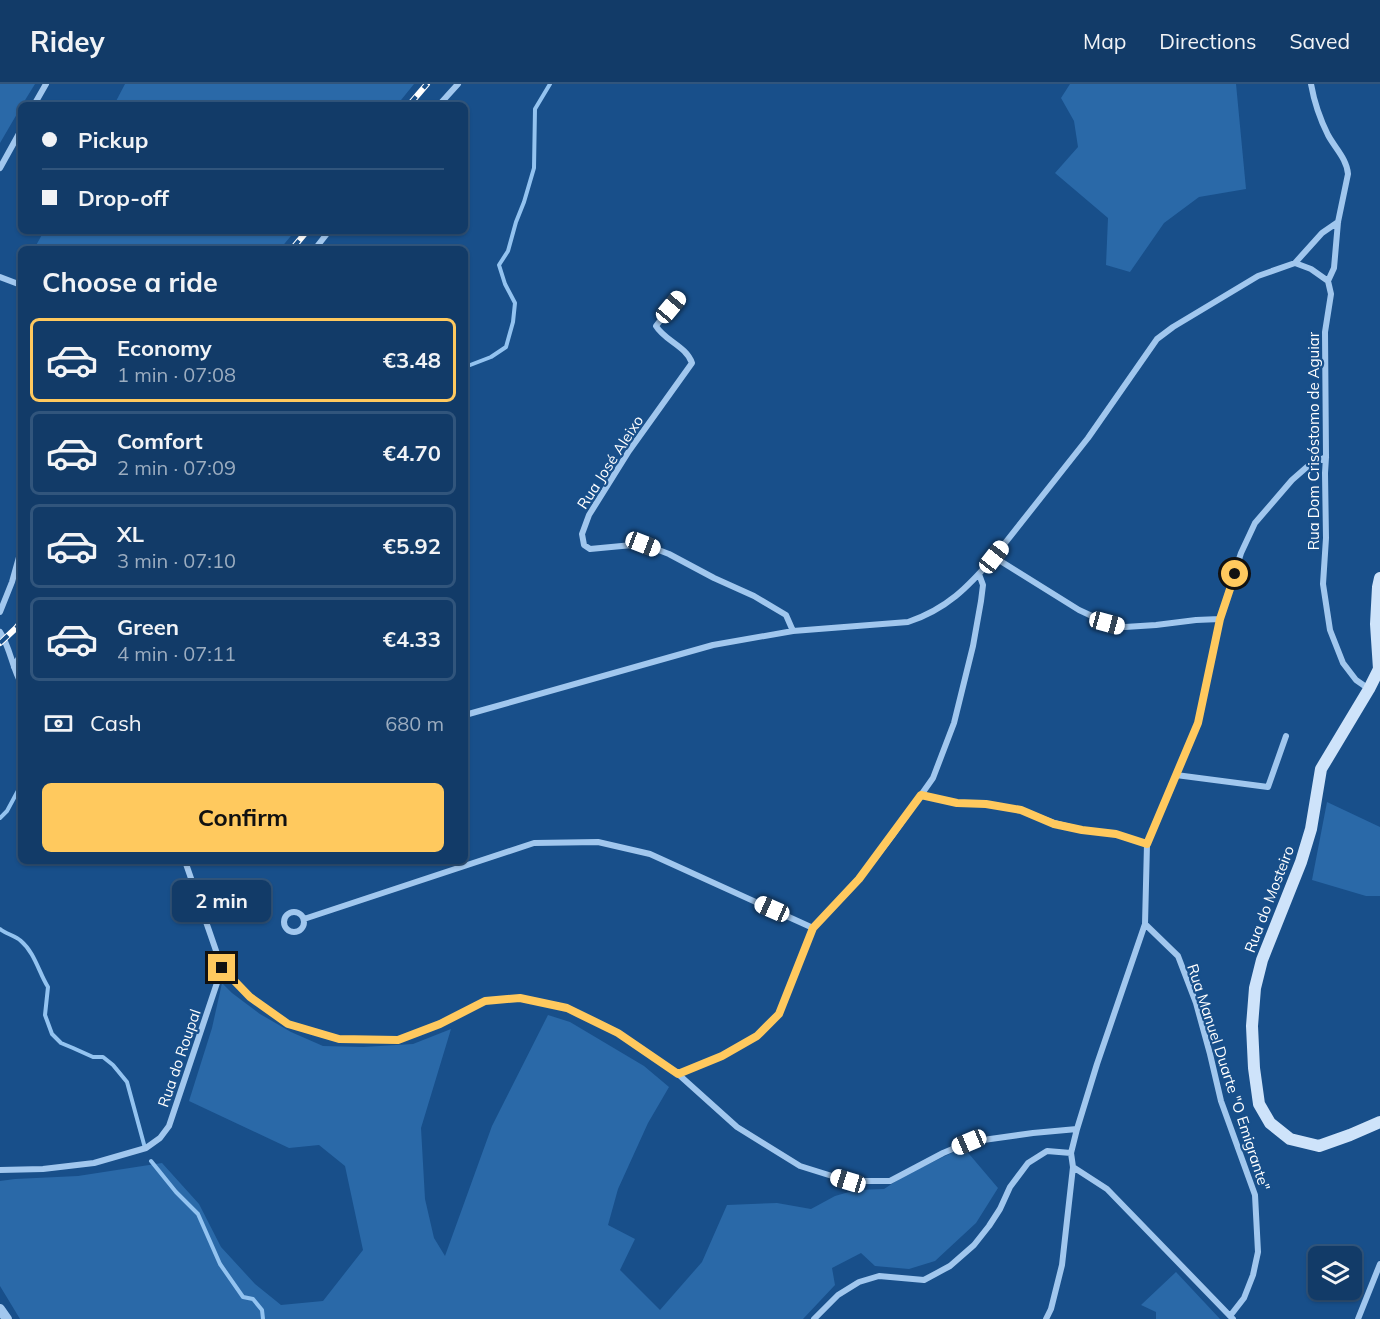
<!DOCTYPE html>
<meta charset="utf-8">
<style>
:root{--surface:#123b68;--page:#1b426e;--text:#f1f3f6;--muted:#9cadc0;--line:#31557c;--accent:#ffc95e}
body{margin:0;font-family:Mulish,sans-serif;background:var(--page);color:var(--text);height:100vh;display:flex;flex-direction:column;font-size:22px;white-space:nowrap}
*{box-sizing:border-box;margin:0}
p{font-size:20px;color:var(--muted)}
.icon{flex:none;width:33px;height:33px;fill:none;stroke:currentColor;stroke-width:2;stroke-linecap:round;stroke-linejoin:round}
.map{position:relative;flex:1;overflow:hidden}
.drawer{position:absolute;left:18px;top:162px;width:450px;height:618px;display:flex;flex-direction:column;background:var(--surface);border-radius:9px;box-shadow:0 2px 4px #0004,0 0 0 2px var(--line)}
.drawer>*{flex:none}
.hud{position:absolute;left:18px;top:18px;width:450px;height:132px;border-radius:9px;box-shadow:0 2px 4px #0004,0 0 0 2px var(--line);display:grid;align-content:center;height:132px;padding:0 24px;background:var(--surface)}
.fabs{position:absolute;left:1308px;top:1162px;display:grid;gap:12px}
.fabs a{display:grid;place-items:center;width:54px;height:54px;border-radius:9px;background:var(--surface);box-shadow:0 2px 4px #0004,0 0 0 2px var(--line);font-size:30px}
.end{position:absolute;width:27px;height:27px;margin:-14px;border:8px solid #ffc95e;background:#111;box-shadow:0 0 0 3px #111}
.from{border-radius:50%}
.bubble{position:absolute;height:42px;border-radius:9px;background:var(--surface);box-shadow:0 2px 4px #0004,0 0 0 2px var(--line);font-size:20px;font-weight:700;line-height:42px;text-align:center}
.car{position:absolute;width:18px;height:36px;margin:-18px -9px;border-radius:8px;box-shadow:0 0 4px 2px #0007;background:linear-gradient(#fff 24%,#345 0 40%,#fff 0 76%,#345 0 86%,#fff 0)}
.hud b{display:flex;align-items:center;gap:21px;height:57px;font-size:22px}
.hud b+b{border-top:2px solid var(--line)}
.hud i{width:15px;height:15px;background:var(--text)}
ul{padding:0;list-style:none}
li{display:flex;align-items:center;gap:18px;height:84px;margin:0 12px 9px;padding:0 12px;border:3px solid var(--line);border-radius:9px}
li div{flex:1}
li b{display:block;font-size:22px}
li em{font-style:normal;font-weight:700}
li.active{border-color:var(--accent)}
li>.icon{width:54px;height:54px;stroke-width:1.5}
h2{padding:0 24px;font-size:27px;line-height:72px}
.pay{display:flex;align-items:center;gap:15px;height:66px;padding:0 24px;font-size:22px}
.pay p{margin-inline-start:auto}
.primary-button{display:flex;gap:12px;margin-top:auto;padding:12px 24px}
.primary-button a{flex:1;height:69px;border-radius:9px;background:var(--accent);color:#111;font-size:24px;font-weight:700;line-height:69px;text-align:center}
header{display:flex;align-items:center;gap:36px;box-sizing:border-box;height:84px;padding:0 30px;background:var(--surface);border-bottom:2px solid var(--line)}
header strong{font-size:28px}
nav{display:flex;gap:33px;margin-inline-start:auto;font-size:21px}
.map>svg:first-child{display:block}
.green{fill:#2a69a8}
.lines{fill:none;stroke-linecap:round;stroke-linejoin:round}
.stream{stroke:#93c3f0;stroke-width:4}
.minor{stroke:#a1c7ee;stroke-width:6}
.tertiary{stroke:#a1c7ee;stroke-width:10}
.secondary{stroke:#cee3fa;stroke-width:12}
.rail-casing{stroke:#fff;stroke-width:6}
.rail{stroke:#184f8a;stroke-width:4;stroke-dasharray:11;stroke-linecap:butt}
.route{stroke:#ffc95e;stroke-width:8}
.labels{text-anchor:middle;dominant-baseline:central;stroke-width:4.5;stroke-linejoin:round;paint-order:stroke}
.street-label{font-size:15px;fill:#fff;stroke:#184f8a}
</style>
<header>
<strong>Ridey</strong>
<nav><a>Map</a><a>Directions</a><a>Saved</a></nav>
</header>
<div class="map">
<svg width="1380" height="1235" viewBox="0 0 1380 1235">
<rect width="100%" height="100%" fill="#184f8a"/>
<path class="green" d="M 0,0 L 35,0 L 22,21 L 21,21 L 21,23 L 0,59 Z
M 125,0 L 414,0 L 397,21 L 114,21 Z
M 1070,0 L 1236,0 L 1246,105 L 1199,113 L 1164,139 L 1130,188 L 1106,181 L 1108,134 L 1055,89 L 1078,63 L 1074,37 L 1061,14 Z
M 44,147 L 295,147 L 280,165 L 34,165 Z
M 1327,718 L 1380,743 L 1380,812 L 1366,812 L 1312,796 Z
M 222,899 L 232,909 L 260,930 L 291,948 L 323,962 L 363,963 L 413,960 L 451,945 L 421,1044 L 425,1115 L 434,1154 L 445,1172 L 492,1042 L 548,931 L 570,938 L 644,982 L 669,1003 L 648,1039 L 618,1105 L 608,1141 L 635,1155 L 620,1186 L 660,1226 L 702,1178 L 727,1121 L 777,1119 L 811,1125 L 835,1112 L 856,1106 L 884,1105 L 904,1092 L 945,1072 L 964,1064 L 998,1104 L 976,1139 L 935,1177 L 909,1185 L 875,1182 L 861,1169 L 832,1184 L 835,1201 L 803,1235 L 20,1235 L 0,1202 L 0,1097 L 15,1095 L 78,1092 L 162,1079 L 199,1120 L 221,1163 L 255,1200 L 281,1221 L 323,1217 L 363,1166 L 345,1082 L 319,1061 L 289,1064 L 189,1017 L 212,944 Z
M 1176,1188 L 1220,1235 L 1156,1235 L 1156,1228 L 1141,1221 Z"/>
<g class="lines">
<path class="stream" d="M 465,283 L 491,273 L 506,263 L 513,238 L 515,219 L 505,200 L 499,181 L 508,167 L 516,138 L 524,118 L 534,84 L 535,25 L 550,0
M 0,734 L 7,727 L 21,701
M 0,845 C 6,850 16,852 21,857 C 35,869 39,889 48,903 L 45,931 L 52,950 L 61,959 L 73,964 L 93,973 L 103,973 L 113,981 L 127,998 L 145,1064
M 151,1077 L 176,1108 L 198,1130 L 220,1180 L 243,1213 L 253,1215 L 262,1226 L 263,1235"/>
<path class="minor" d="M 1311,0 C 1314,17 1320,35 1328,51 C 1335,64 1347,75 1348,90 L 1338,138 L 1334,184 L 1328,197 L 1331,210 L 1325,248 L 1326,373 L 1325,389 L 1326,454 L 1323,500 L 1330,546 L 1343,579 L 1356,596 L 1369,605
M 34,21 L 46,0
M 439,21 L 458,0
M 0,84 L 21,46
M 315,165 L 329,147
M 1295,179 L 1322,149 L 1338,138
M 0,193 L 21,201
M 679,212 L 656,242 C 665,257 686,262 692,279 L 629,367 L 589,431 L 582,450 L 584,461 L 590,465 L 643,460 L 669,470 L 714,494 L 754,512 L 786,531 L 793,547
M 994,473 L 1079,526 L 1107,539 L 1125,543 L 1156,541 L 1196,536 L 1220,535
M 0,528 L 12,498 L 21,466
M 0,548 C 10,563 12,583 21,599
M 14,583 L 21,570
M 465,631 L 713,561 L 793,547 L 908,538 C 947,525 968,503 994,473 L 1088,354 L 1157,255 L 1173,243 L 1258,192 L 1295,179 L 1311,185 L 1328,197
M 1176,691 L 1268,703 L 1286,652
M 921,711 L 956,719 L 986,720 L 1021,726 L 1054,739 L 1082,746 L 1116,750 L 1147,760
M 185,777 L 222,884 L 250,913 L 288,940 L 339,955 L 398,956 L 440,940 L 485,917 L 520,914 L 567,924 L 618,949 L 678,990 L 737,1043 L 800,1082 L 848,1097 L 890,1097 L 943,1069 L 969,1058 L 1033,1049 L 1077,1045
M284 838a10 10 0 1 1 20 0a10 10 0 1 1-20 0Z
M 304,835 L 534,759 L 598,758 L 650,770 L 813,844
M 1145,840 L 1178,872 L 1196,919 L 1210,970 L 1221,1017 L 1255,1111 L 1258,1168 L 1253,1191 L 1244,1214 L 1230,1232
M 678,990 L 722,972 L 757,952 L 779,930 L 813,844 L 859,795 L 892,752 L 933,694 L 954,639 L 973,562 L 981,517 L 983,501 L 979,490
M 1073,1083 L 1107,1105 L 1233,1235
M 0,1086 L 43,1085 L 94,1079 L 146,1064 L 160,1054 L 169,1042 L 222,884
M 814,1235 L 838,1211 L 859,1198 L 879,1192 L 924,1196 L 950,1182 L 974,1161 L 989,1142 L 1000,1125 L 1010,1103 L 1028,1079 L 1047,1067 L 1071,1069
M 1046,1235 L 1051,1225 L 1062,1181 L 1073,1083 L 1071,1069 L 1077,1045 L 1097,980 L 1145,840 L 1147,760 L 1198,639 L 1220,535 L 1241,469 L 1255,439 L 1292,396 L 1308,382 L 1326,373
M 1358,1235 L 1380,1180"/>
<path class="tertiary" d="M 0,1225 L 7,1235"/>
<path class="secondary" d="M 1380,494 L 1378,503 L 1376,540 L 1379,585 L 1369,605 L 1321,685 L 1311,745 L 1301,778 L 1262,876 L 1255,904 L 1252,942 L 1254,984 L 1259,1020 L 1270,1039 L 1290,1055 L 1319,1062 L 1350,1051 L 1380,1038"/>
<defs>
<path id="rail" d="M 409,21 L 427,0
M 292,165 L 307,147
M 0,559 L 16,544 L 21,538"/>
</defs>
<use href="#rail" class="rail-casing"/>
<use href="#rail" class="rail"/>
</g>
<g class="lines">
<path class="route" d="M 222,884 L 250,913 L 288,940 L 339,955 L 398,956 L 440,940 L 485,917 L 520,914 L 567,924 L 618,949 L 678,990 L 722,972 L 757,952 L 779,930 L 813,844 L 859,795 L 921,711 L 957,719 L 986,720 L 1021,726 L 1054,740 L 1082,746 L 1116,750 L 1147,760 L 1198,639 L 1220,535 L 1235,490"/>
</g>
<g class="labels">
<g class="street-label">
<text transform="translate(1313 357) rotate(-90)">Rua Dom Crisóstomo de Aguiar</text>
<text transform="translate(610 378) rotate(-57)">Rua José Aleixo</text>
<text transform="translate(1269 815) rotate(-69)">Rua do Mosteiro</text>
<text transform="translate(179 974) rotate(-71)">Rua do Roupal</text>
<text transform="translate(1229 993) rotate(72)">Rua Manuel Duarte "O Emigrante"</text>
</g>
</g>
</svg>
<div class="fabs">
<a><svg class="icon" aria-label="layers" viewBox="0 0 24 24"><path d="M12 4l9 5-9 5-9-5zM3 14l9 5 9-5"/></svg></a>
</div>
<i class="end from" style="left:1235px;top:490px"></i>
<i class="end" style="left:222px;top:884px"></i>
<div class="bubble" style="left:172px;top:796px;width:99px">2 min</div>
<i class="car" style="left:671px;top:223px;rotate:40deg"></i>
<i class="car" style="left:643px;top:460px;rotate:111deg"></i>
<i class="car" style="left:994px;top:473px;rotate:38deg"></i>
<i class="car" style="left:1107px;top:539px;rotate:105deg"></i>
<i class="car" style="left:772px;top:825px;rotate:294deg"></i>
<i class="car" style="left:969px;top:1058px;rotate:247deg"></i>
<i class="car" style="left:848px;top:1097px;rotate:287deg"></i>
<div class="hud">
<b><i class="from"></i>Pickup</b>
<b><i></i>Drop-off</b>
</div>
<section class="drawer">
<h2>Choose a ride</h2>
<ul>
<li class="active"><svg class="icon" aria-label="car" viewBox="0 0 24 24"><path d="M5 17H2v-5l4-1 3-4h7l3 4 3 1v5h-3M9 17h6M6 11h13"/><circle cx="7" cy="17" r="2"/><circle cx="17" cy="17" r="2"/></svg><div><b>Economy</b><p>1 min · 07:08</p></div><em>€3.48</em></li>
<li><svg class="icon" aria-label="car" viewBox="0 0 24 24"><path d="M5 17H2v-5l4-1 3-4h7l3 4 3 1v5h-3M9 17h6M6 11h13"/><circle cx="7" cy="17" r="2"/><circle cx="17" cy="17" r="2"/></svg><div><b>Comfort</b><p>2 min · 07:09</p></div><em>€4.70</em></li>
<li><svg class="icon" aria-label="car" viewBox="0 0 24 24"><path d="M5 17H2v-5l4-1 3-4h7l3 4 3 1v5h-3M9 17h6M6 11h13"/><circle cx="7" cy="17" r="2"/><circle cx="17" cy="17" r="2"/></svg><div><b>XL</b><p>3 min · 07:10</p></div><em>€5.92</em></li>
<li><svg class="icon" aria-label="car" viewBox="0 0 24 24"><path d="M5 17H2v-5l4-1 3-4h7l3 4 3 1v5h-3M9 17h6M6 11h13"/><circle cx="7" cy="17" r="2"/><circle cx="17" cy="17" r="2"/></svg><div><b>Green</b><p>4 min · 07:11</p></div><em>€4.33</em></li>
</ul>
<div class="pay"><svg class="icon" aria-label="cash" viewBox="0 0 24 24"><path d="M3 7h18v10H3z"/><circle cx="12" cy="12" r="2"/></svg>Cash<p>680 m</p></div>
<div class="primary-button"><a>Confirm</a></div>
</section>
</div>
